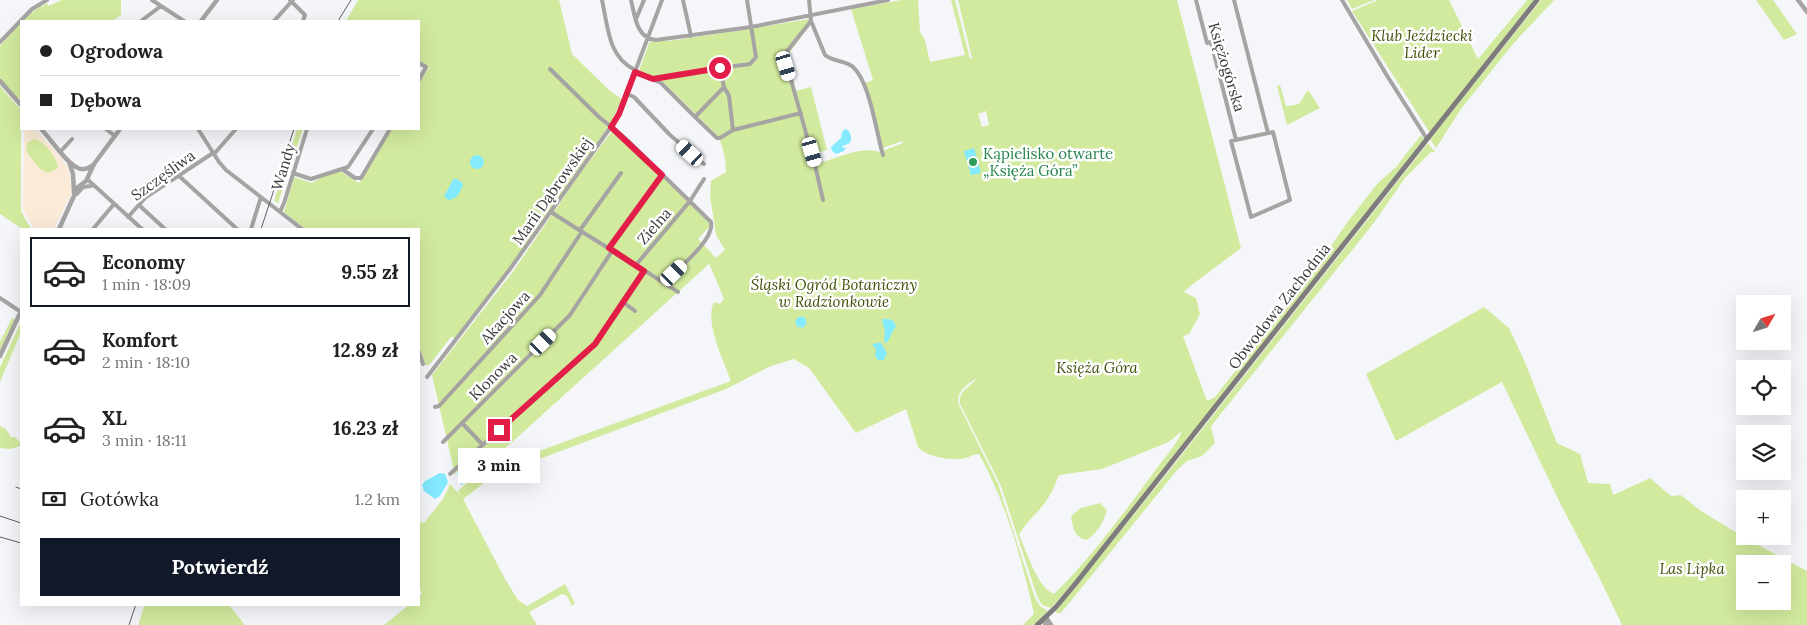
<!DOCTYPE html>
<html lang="pl">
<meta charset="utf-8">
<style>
:root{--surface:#fff;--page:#f6f6f6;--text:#222;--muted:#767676;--line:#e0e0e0;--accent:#111827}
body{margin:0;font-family:Lora,serif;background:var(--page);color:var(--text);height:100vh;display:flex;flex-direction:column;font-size:19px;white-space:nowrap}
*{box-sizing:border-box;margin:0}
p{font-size:16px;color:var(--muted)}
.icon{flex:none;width:28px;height:28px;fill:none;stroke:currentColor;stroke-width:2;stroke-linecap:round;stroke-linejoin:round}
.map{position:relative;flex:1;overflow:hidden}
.sheet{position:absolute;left:20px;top:228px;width:400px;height:378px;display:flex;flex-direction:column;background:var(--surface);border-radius:0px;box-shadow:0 5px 20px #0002}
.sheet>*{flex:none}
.top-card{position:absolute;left:20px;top:20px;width:400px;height:110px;border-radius:0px;box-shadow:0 5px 20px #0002;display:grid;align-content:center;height:110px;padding:0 20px;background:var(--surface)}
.needle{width:32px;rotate:51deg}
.buttons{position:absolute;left:1736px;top:295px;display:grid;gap:10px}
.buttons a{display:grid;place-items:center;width:55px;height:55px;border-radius:0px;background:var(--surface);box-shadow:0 5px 20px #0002;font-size:25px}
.end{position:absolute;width:22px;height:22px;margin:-11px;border:6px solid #e11d48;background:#fff;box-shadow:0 0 0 2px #fff}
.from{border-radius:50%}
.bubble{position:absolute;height:35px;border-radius:0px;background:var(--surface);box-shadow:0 5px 20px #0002;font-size:16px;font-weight:700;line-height:35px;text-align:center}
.car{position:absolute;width:15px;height:30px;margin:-15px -8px;border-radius:6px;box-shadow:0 0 4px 1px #0007;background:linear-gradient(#fff 24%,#345 0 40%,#fff 0 76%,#345 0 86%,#fff 0)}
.top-card b{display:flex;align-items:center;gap:18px;height:48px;font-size:19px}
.top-card b+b{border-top:1px solid var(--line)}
.top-card i{width:12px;height:12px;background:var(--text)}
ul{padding:9px 0 0;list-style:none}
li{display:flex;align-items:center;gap:15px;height:70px;margin:0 10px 8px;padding:0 10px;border:2px solid transparent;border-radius:0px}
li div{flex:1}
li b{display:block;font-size:19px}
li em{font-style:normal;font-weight:700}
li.selected{border-color:var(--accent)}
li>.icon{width:45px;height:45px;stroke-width:1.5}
.pay{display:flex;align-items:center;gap:12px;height:55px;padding:0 20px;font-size:19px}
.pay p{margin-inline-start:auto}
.button{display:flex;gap:10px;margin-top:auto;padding:10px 20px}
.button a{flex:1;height:58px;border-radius:0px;background:var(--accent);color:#fff;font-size:20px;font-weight:700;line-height:58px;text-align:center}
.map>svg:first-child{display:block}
.education{fill:#faead7}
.green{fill:#d2ea9e;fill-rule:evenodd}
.water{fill:#83eaff}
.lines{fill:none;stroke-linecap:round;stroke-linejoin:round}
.minor{stroke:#a5a4a3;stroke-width:4}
.tertiary{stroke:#a5a4a3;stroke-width:4.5}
.secondary{stroke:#7e7c7c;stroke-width:5}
.rail{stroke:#616163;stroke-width:1}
.route{stroke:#e11d48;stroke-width:6}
.leisure-dot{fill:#2e9e5b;stroke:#fff;stroke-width:2}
.labels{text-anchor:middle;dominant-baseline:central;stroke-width:5;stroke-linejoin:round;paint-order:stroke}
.park-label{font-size:15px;font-style:italic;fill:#3e4f07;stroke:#fff}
.street-label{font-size:15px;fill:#383839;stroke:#fff}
.leisure-label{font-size:15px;fill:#27864d;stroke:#fff;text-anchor:start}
</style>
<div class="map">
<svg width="1807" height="625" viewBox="0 0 1807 625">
<rect width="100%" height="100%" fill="#f5f6fa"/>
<path class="education" d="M 24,129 L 36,129 L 62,159 L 69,171 L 72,192 L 54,229 L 34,229 L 23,210 Z"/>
<path class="green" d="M 62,0 L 121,0 L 121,15 L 112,21 L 22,21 L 41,5 L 42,7 L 47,3 L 48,6 Z
M 358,0 L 559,0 L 572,54 L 610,91 L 622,99 L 610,124 L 513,263 L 455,338 L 451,337 L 431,363 L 426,366 L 419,346 L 419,229 L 305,229 L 284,212 L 294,177 L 312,183 L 324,176 L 340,171 L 359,183 L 392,129 L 419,129 L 419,84 L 429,67 L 419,61 L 419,21 L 346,21 Z
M 901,0 L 918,0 L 920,32 L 925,40 L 930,62 L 965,55 L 951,0 L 955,0 L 970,59 L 972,58 L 958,0 L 1177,0 L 1241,248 L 1189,287 L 1184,292 L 1196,298 L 1200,314 L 1189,334 L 1183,336 L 1207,401 L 1215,397 L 1312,273 L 1349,220 L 1377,184 L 1396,167 L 1421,135 L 1424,139 L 1077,579 L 1051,608 L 1042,605 L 1037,596 L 1001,486 L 960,404 C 958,390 971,387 977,378 C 967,384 955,392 959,405 L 998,484 L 1035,598 L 1040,606 L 1048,611 L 1033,625 L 1023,625 L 1034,614 C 1022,559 1006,503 979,454 C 973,454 967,459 960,459 C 948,460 925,456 918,447 L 906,409 L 856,433 L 809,368 L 794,359 L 771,366 L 726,389 L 505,472 L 488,480 L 463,499 L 505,579 L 518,600 L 527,606 L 565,584 L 575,603 L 572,606 L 567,596 L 562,594 L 529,612 L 537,625 L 384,625 L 410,604 L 419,604 L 419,596 L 422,593 L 419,588 L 419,521 L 424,523 L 443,499 L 450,484 L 461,496 L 458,491 L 476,474 L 466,463 L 456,472 L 455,475 L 432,375 L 512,273 L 581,172 L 613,130 L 710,223 L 710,226 L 698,239 L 716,258 L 725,250 L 716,235 L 710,196 L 711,181 L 726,172 C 726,159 723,146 717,135 L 665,84 L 658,79 L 639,71 L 649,43 L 652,41 L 669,41 L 736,31 L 809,19 L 811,24 L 787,56 L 796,91 L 811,87 L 827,150 L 814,154 L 817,163 C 838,159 861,144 883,153 L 885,150 L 903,143 L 902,141 L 883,148 L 865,83 L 873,80 L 851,9 ZM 986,111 L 989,125 L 982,127 L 978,114 ZM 709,264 L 712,270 L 724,299 L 720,304 L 714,302 C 704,322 724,361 731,381 L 509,462 L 501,452 ZM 1182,431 C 1177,445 1163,459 1154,472 C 1123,514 1091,558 1054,594 C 1037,587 1027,552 1019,535 C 1026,522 1036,515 1044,504 C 1051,495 1055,485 1059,475 L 1102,469 L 1159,446 L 1170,441 Z
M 1347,0 L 1374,0 L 1352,9 Z
M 1378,0 L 1449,0 L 1478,59 L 1527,0 L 1534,0 L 1430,133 L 1352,11 Z
M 1541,0 L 1554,0 L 1513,44 L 1461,109 L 1436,148 L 1430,139 Z
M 1756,0 L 1773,0 L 1797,34 L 1784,40 Z
M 21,22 L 21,99 L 17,98 L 0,78 L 0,46 Z
M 1280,85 L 1286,106 C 1304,105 1299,102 1308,90 L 1320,108 L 1287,125 L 1277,86 Z
M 0,86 L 21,110 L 21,211 L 31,229 L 22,229 L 0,214 Z
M 297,129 L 303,129 L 278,203 L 274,201 Z
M 34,139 C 43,140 57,157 58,167 C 44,182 35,162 26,151 L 27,143 Z
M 1428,143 L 1435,152 L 1431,152 L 1405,178 L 1373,224 L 1215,421 L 1211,427 L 1215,443 L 1202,456 L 1187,461 L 1178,469 L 1061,613 L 1057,613 L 1055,612 L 1169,471 Z
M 1484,307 L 1509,328 L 1524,360 L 1557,443 L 1580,454 L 1588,483 L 1610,484 L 1613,495 L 1650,478 L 1671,496 L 1681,495 L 1701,511 L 1752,542 L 1807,571 L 1807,625 L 1622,625 L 1600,579 L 1561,505 L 1502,382 L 1396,441 L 1366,374 ZM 1745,564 L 1782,564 L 1782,601 L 1745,601 Z
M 12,318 L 15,319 L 0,351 L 0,342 Z
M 21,322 L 21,332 L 0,382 L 0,367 Z
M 0,426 L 6,429 L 11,437 L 15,437 L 21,443 L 21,446 L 10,449 L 0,448 Z
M 1100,503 L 1107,510 C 1104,521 1097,534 1086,540 C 1074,537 1073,527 1071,516 L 1081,508 Z
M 145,604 L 228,604 L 245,625 L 138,625 Z"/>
<path class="water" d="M 845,129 L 848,130 C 850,133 854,141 848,144 C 846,145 844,145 842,146 L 843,148 L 846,147 L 844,151 L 836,154 L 832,151 L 831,147 L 841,138 L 842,132 Z
M 974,148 L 981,173 L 971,175 L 964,151 Z
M470 162a7 7 0 1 1 14 0a7 7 0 1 1-14 0Z
M 454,178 L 462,182 L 463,185 C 460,193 457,199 448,200 L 444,196 Z
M795.5 322a5.5 5.5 0 1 1 11 0a5.5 5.5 0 1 1-11 0Z
M 882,319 L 890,319 L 894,322 L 896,327 C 891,331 891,339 886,343 L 884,342 L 885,332 Z
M 876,343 L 881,343 L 887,353 L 884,360 L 878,360 L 875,356 L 876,349 L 872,345 Z
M 466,464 L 473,474 L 461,485 L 457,472 Z
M 440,473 L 445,474 L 448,482 L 440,496 L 435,499 L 424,491 L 422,485 L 425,481 Z"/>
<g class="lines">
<path class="minor" d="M 152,0 L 184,21
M 290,0 L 305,15 L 303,21
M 602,0 C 608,27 608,57 635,70
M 631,0 C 635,16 636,38 656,40 L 751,27 L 888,0
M 683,0 L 691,36
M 809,0 L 811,21 L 825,55 C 833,62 845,60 853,67 C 870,82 876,132 883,155
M 1196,0 L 1207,43 L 1211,42 L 1236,140
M 1234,0 L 1268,133
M 1342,0 L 1386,74 L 1427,139
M 636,19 L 644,0
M 141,21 L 161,6
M 274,21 L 293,0
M 811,21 L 784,55 L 815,165 L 823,200
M 0,42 L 32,9 L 47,0
M 419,63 L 426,67 L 419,80
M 550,69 L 599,117 L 625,138 L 711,222 C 715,240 676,271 663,282
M 635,72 L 661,83 L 695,117
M 653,79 L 720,68
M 724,87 L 695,117 L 717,138 L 720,138 L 733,130 L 801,113
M 627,94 L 634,97 L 670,135 L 704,164
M 106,129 L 115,136
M 198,129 L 219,162 L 226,170 L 302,229
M 733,130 L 729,96 L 724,87 L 720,68 L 750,64 L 756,57 L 747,0
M 1273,132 L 1290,200 L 1251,217 L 1231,141 Z
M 61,151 L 72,139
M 214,154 L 236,129
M 342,169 L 355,178 L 361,178 L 390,129
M 293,173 L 311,179 L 348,167 L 373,129
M 178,175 L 237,229
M 87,179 L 142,229
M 77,194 L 83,187 L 91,186
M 140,206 L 165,229
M 280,212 L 284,203 L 307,129
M 551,212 C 592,239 636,264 678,292
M 128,217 L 146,197 L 213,153
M 93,229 L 114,204
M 251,229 L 261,197
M 580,230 L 621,173
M 609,248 L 662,175
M 635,266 L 690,201 L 704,179
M 0,298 L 21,312
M 623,302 L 635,311
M 419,352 L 423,364
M 427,377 L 510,269 L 615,121 L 622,106 L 662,0
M 435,407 L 439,406 L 540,295 L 581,233
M 462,423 L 483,445
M 443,442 L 570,315 L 612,251
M 450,474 L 595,345 L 644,271"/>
<path class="tertiary" d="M 1798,0 L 1807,12
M 201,21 L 217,0
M 0,81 L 21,105
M 41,129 C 51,139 66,163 78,168 C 84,171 89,168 93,165
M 69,162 L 73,174 L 74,193
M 59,229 L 78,187 L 86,181 L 94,164 L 120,129
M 0,356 L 21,311
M 1046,617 L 1051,625
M 1043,620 L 1046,625"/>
<path class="secondary" d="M 1037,625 L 1056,607 L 1076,583 L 1537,0"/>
<path class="rail" d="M 338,21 L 351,0
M 261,229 L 294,129
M 16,487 L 21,489
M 0,516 L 21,523
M 0,537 L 21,543
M 129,625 L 136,604"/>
</g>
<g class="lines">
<path class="route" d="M 499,430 L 595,344 L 644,271 L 609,248 L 662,175 L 611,127 L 619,114 L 635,72 L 653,79 L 720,68"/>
</g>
<circle class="leisure-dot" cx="973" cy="162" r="5"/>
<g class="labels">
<g class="park-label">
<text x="1422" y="35">Klub Jeździecki<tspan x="1422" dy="17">Lider</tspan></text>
<text x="834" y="284">Śląski Ogród Botaniczny<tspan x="834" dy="17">w Radzionkowie</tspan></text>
<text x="1097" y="367">Księża Góra</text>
<text x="1692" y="568">Las Lipka</text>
</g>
<g class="street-label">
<text transform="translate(1227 67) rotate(73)">Księżogórska</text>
<text transform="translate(283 167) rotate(-73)">Wandy</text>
<text transform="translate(163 175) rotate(-36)">Szczęśliwa</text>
<text transform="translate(552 191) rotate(-55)">Marii Dąbrowskiej</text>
<text transform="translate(654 226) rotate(-49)">Zielna</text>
<text transform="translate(1279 306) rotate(-52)">Obwodowa Zachodnia</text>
<text transform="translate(505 317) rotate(-48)">Akacjowa</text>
<text transform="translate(493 376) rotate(-45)">Klonowa</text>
</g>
<g class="leisure-label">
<text x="983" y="153">Kąpielisko otwarte<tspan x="983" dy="17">„Księża Góra”</tspan></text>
</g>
</g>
</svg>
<div class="buttons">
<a><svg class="needle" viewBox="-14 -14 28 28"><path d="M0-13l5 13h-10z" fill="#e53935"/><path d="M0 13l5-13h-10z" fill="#767676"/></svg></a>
<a><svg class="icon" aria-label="locate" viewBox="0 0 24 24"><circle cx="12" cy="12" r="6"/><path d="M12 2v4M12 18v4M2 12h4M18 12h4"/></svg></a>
<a><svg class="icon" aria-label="layers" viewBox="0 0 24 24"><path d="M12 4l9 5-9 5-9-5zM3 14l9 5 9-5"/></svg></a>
<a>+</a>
<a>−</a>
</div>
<i class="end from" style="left:720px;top:68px"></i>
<i class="end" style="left:499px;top:430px"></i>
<div class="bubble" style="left:458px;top:448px;width:82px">3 min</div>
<i class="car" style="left:786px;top:66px;rotate:163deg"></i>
<i class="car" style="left:812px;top:152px;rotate:164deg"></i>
<i class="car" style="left:690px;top:153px;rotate:312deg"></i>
<i class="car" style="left:674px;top:273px;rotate:46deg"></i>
<i class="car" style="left:543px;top:342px;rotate:45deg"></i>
<div class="top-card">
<b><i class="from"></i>Ogrodowa</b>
<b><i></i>Dębowa</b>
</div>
<section class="sheet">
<ul>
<li class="selected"><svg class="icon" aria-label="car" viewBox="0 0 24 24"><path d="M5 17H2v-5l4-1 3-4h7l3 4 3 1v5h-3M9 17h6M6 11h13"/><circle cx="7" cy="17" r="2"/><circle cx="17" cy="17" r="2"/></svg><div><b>Economy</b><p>1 min · 18:09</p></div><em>9.55 zł</em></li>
<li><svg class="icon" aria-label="car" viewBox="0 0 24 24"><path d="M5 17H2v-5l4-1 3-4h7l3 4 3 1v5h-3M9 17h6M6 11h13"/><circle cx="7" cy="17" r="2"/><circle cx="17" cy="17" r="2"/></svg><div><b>Komfort</b><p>2 min · 18:10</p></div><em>12.89 zł</em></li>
<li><svg class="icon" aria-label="car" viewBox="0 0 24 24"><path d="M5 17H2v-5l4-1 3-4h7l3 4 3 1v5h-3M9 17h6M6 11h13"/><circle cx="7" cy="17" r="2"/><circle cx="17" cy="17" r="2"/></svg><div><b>XL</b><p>3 min · 18:11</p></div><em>16.23 zł</em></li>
</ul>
<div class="pay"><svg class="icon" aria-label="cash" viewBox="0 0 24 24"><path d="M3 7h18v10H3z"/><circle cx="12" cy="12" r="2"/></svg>Gotówka<p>1.2 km</p></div>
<div class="button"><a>Potwierdź</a></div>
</section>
</div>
